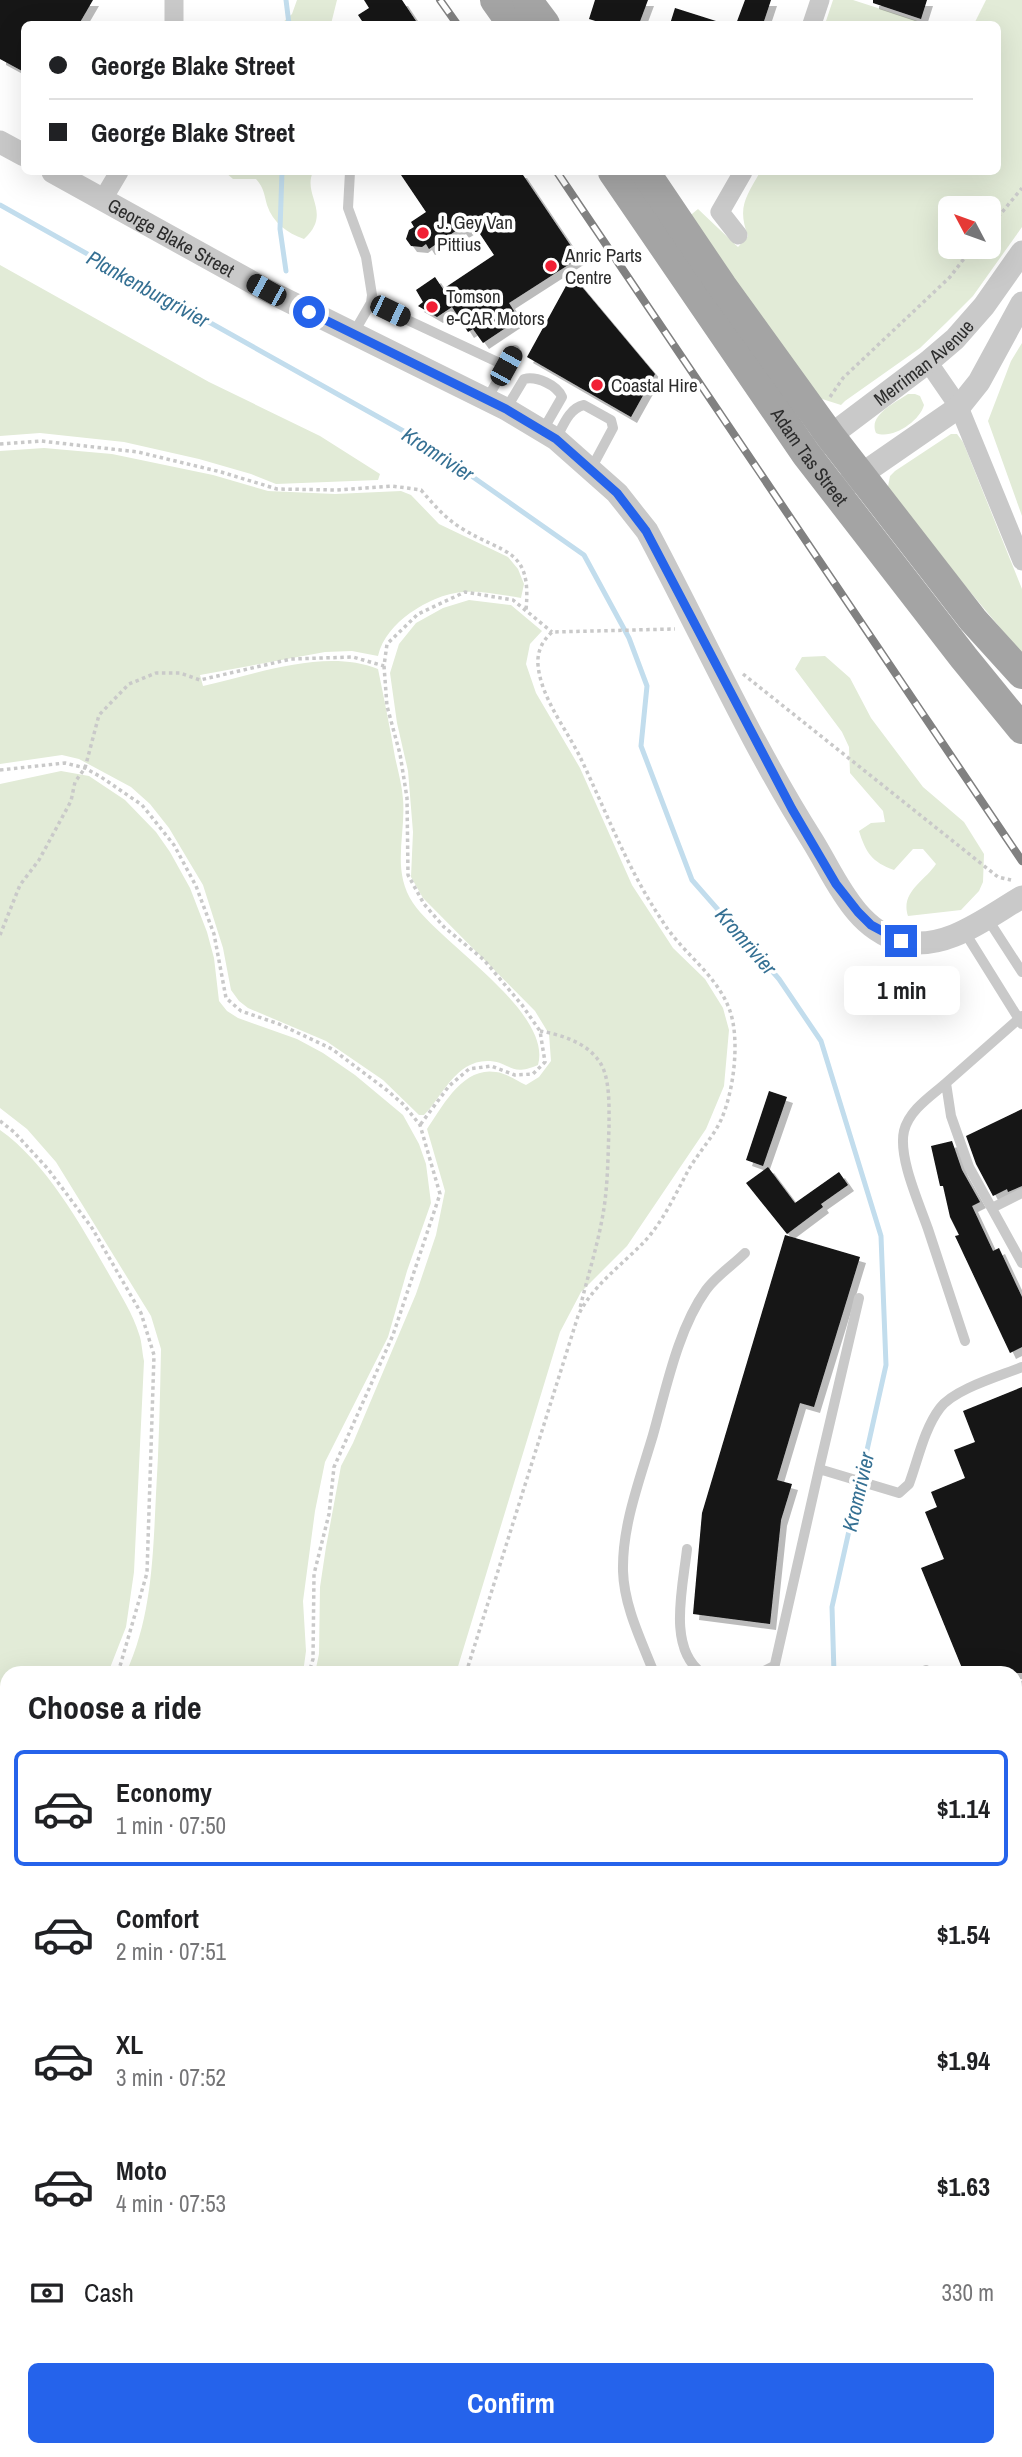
<!DOCTYPE html>
<meta charset="utf-8">
<style>
:root{--surface:#fff;--page:#f2f2f2;--text:#202124;--muted:#757577;--line:#e0e0e0;--accent:#2563eb}
body{margin:0;font-family:"Archivo Narrow",sans-serif;background:var(--page);color:var(--text);height:100vh;display:flex;flex-direction:column;font-size:26px;white-space:nowrap}
*{box-sizing:border-box;margin:0}
p{font-size:23px;color:var(--muted)}
.icon{flex:none;width:38px;height:38px;fill:none;stroke:currentColor;stroke-width:2;stroke-linecap:round;stroke-linejoin:round}
.map{position:relative;flex:1;overflow:hidden}
.panel{position:absolute;left:0px;top:1666px;width:1022px;height:791px;display:flex;flex-direction:column;background:var(--surface);border-radius:21px 21px 0 0;box-shadow:0 7px 28px #0002}
.panel>*{flex:none}
.banner{position:absolute;left:21px;top:21px;width:980px;height:154px;border-radius:10px;box-shadow:0 7px 28px #0002;display:grid;align-content:center;height:154px;padding:0 28px;background:var(--surface)}
.needle{width:46px;rotate:311deg}
.tools{position:absolute;left:938px;top:196px;display:grid;gap:14px}
.tools a{display:grid;place-items:center;width:63px;height:63px;border-radius:10px;background:var(--surface);box-shadow:0 7px 28px #0002;font-size:35px}
.end{position:absolute;width:32px;height:32px;margin:-16px;border:9px solid #2563eb;background:#fff;box-shadow:0 0 0 4px #fff}
.from{border-radius:50%}
.bubble{position:absolute;height:49px;border-radius:10px;background:var(--surface);box-shadow:0 7px 28px #0002;font-size:23px;font-weight:800;line-height:49px;text-align:center}
.car{position:absolute;width:21px;height:42px;margin:-21px -10px;border-radius:9px;box-shadow:0 0 5px 2px #0007;background:linear-gradient(#222 24%,#8ab4d8 0 40%,#222 0 76%,#8ab4d8 0 86%,#222 0)}
.banner b{display:flex;align-items:center;gap:24px;height:66px;font-size:26px}
.banner b+b{border-top:2px solid var(--line)}
.banner i{width:18px;height:18px;background:var(--text)}
ul{padding:0;list-style:none}
li{display:flex;align-items:center;gap:21px;height:116px;margin:0 14px 10px;padding:0 14px;border:4px solid transparent;border-radius:10px}
li div{flex:1}
li b{display:block;font-size:26px}
li em{font-style:normal;font-weight:800}
li.selected{border-color:var(--accent)}
li>.icon{width:63px;height:63px;stroke-width:1.5}
h2{padding:0 28px;font-size:32px;line-height:84px}
.pay{display:flex;align-items:center;gap:18px;height:77px;padding:0 28px;font-size:26px}
.pay p{margin-inline-start:auto}
.primary-button{display:flex;gap:14px;margin-top:auto;padding:14px 28px}
.primary-button a{flex:1;height:80px;border-radius:10px;background:var(--accent);color:#fff;font-size:28px;font-weight:800;line-height:80px;text-align:center}
.map>svg:first-child{display:block}
.green{fill:#e2ebd7;fill-rule:evenodd}
.lines{fill:none;stroke-linecap:round;stroke-linejoin:round}
.stream{stroke:#c2dded;stroke-width:5}
.building{fill:#131313;filter:url(#shadow)}
.path{stroke:#c9c9c9;stroke-width:3.5;stroke-dasharray:3.5 3.5;stroke-linecap:butt}
.service{stroke:#c9c9c9;stroke-width:10}
.minor{stroke:#c9c9c9;stroke-width:19}
.tertiary{stroke:#c9c9c9;stroke-width:23}
.primary{stroke:#a4a4a4;stroke-width:30}
.rail-casing{stroke:#818181;stroke-width:8}
.rail{stroke:#fff;stroke-width:5;stroke-dasharray:16;stroke-linecap:butt}
.route{stroke:#2563eb;stroke-width:9}
.poi-dot{fill:#f11f34;stroke:#fff;stroke-width:2.5}
.labels{text-anchor:middle;dominant-baseline:central;stroke-width:7;stroke-linejoin:round;paint-order:stroke}
.poi-label{font-size:19px;fill:#2c2c2c;stroke:#fff;text-anchor:start}
.street-label{font-size:19px;fill:#2c2c2c;stroke:#fff}
.water-label{font-size:21px;font-style:italic;fill:#357093;stroke:#fff}
</style>
<div class="map">
<svg width="1022" height="2457" viewBox="0 0 1022 2457">
<defs>
<filter id="shadow"><feDropShadow dx="6" dy="6" stdDeviation="0" flood-color="#0004"/></filter>
</defs>
<rect width="100%" height="100%" fill="#fff"/>
<path class="green" d="M 297,0 L 337,0 L 331,24 L 281,24 L 292,14 Z
M 833,0 L 853,0 L 927,24 L 825,24 Z
M 986,0 L 1022,0 L 1022,227 L 973,296 L 946,323 L 920,348 L 845,401 L 841,405 L 819,398 L 687,218 L 698,209 L 738,247 L 748,236 C 737,207 746,197 760,172 L 998,172 L 998,24 L 974,24 ZM 950,208 L 989,208 L 989,247 L 950,247 Z
M 225,172 L 313,172 C 302,195 333,213 304,239 C 287,233 273,223 267,205 C 264,194 264,188 256,179 L 233,179 Z
M 0,265 L 209,382 L 320,436 L 380,474 L 378,480 L 276,484 L 251,474 L 199,459 L 124,442 L 40,433 L 0,436 Z
M 1022,343 L 1022,516 L 988,421 L 1011,361 Z
M 908,394 L 915,394 L 920,396 L 924,405 C 920,421 892,440 876,433 C 868,415 895,403 908,394 Z
M 951,434 L 957,434 L 963,442 L 1022,589 L 1022,654 L 887,492 L 890,476 L 895,471 Z
M 44,448 L 112,454 L 213,475 L 268,491 L 335,494 L 401,491 L 411,495 L 439,524 L 508,557 L 518,569 L 524,584 L 521,598 C 474,590 452,585 410,613 C 395,624 382,638 378,656 L 352,651 L 325,652 L 200,675 L 203,686 C 257,674 325,648 378,669 C 384,698 390,728 395,757 C 398,771 402,785 403,799 C 406,835 391,870 413,903 C 440,943 553,1012 538,1065 C 510,1077 512,1063 490,1061 C 456,1059 443,1096 424,1115 L 419,1115 L 383,1080 L 326,1041 L 248,1008 L 239,1001 L 231,990 L 223,948 L 203,885 L 169,828 L 150,804 L 131,787 L 79,759 L 62,755 L 0,764 L 0,451 Z
M 469,600 L 511,605 L 542,631 L 530,644 L 526,664 L 536,693 L 580,768 L 632,885 L 673,948 L 705,979 L 723,1008 L 729,1030 L 724,1086 L 706,1129 L 627,1246 L 581,1292 L 560,1332 L 456,1673 L 315,1673 L 319,1654 L 320,1587 L 326,1547 L 341,1466 L 353,1443 L 416,1294 L 436,1235 L 445,1191 L 427,1129 C 442,1107 463,1066 496,1072 C 506,1073 517,1081 526,1085 L 539,1077 L 551,1061 L 549,1034 L 535,1011 L 423,898 L 411,877 L 413,832 L 408,771 L 397,723 L 390,673 L 399,644 L 416,623 L 443,608 Z
M 825,656 L 850,678 L 871,718 L 923,787 L 964,822 L 984,854 L 983,882 L 979,891 L 961,910 L 908,916 C 900,892 925,881 936,864 L 923,849 L 913,849 L 894,870 C 872,862 866,853 859,831 L 871,823 L 885,822 L 883,811 L 850,773 L 849,747 L 842,732 L 795,669 L 802,657 Z
M 61,771 L 89,776 L 125,800 L 156,832 L 170,852 L 190,888 L 207,932 L 214,958 L 219,1001 L 227,1011 L 238,1018 L 297,1039 L 323,1053 L 355,1075 L 403,1115 L 419,1144 L 426,1164 L 431,1203 L 407,1271 L 388,1337 L 325,1462 L 315,1511 L 303,1601 L 306,1651 L 303,1673 L 126,1673 C 152,1616 153,1556 156,1494 C 159,1446 160,1398 161,1349 L 151,1316 L 56,1162 L 27,1129 L 0,1108 L 0,784 Z
M 0,1130 C 47,1163 82,1227 110,1276 C 120,1294 133,1314 139,1334 C 142,1342 142,1352 144,1361 L 134,1572 L 126,1627 L 108,1673 L 7,1673 L 7,2370 L 0,2366 Z
M 0,2383 L 7,2386 L 7,2450 L 128,2450 L 141,2457 L 0,2457 Z
M 166,2450 L 467,2450 L 466,2457 L 180,2457 Z
M 489,2450 L 647,2450 L 647,2457 L 488,2457 Z
M 661,2450 L 744,2450 L 742,2457 L 662,2457 Z
M 754,2450 L 1008,2450 L 1011,2457 L 752,2457 Z"/>
<g class="lines">
<path class="stream" d="M 286,0 L 289,24
M 282,172 L 280,229 L 286,271
M 0,205 L 423,442 L 584,555 L 629,638 L 647,686 L 641,746 L 692,880 L 779,979 L 821,1041 L 881,1236 L 886,1365 L 832,1607 L 834,1673
M 1015,2232 L 1022,2238"/>
</g>
<path class="building" d="M 0,0 L 93,0 L 79,24 L 24,24 L 24,72 L 0,59 Z
M 364,0 L 402,0 L 418,24 L 364,24 L 358,15 L 369,8 Z
M 595,0 L 648,0 L 639,24 L 605,24 L 589,19 Z
M 745,0 L 771,0 L 763,24 L 736,24 Z
M 873,0 L 927,0 L 921,19 L 873,3 Z
M 675,8 L 716,21 L 715,24 L 670,24 Z
M 399,172 L 521,172 L 579,258 L 509,303 L 519,319 L 483,343 L 473,329 L 468,332 L 452,307 L 437,317 L 418,306 L 423,302 L 416,290 L 435,277 L 443,289 L 494,255 L 474,225 L 463,232 L 460,228 L 429,249 L 426,244 L 422,247 L 411,246 L 406,239 L 409,230 L 414,227 L 411,222 L 426,212 Z
M 572,275 L 655,374 L 631,417 L 527,357 Z
M 769,1091 L 787,1097 L 763,1166 L 746,1160 Z
M 1022,1109 L 1022,1186 L 1008,1192 L 1007,1189 L 993,1196 L 976,1164 L 966,1136 Z
M 952,1141 L 962,1170 L 980,1202 L 972,1206 L 993,1251 L 999,1248 L 1022,1297 L 1022,1347 L 1010,1353 L 955,1236 L 959,1235 L 950,1217 L 943,1186 L 940,1186 L 931,1146 Z
M 768,1167 L 795,1203 L 839,1172 L 848,1185 L 821,1204 L 823,1207 L 787,1234 L 746,1183 Z
M 785,1235 L 860,1257 L 814,1407 L 800,1403 L 777,1480 L 792,1484 L 781,1520 L 770,1624 L 693,1614 L 702,1513 Z
M 1022,1387 L 1022,1673 L 964,1673 L 921,1568 L 944,1559 L 925,1512 L 937,1507 L 931,1492 L 965,1478 L 954,1450 L 975,1442 L 963,1411 Z"/>
<g class="lines">
<path class="path" d="M 989,228 L 1022,188
M 830,397 L 843,378 L 950,277 L 973,247
M 0,444 L 41,441 L 138,452 L 221,472 L 277,489 L 336,490 L 392,486 L 421,490 C 434,505 445,518 461,528 C 504,555 532,547 526,610
M 384,666 L 387,706 L 400,754 L 407,798 L 408,875 L 424,904 L 444,927 L 484,960 L 522,1005 L 540,1031 L 545,1062 L 533,1074 L 515,1075 L 491,1066 L 469,1069 L 449,1086 L 420,1125
M 743,674 L 998,877 L 1011,880
M 0,770 L 65,763 L 85,768 L 101,777 L 142,805 L 174,845 L 196,886 L 214,934 L 226,998 L 241,1011 L 279,1024 L 332,1049 L 388,1091 L 404,1105 L 420,1125 L 440,1194 L 393,1335 L 334,1467 L 329,1514 L 314,1574 L 313,1659 L 309,1673
M 0,935 L 20,885 L 39,860 L 71,801 L 75,782 L 85,768 L 99,715 L 129,684 L 156,673 L 180,673 L 200,680 L 291,659 L 353,657 L 384,666 L 387,644 L 418,614 L 465,592 L 513,600 L 552,632
M 540,1031 C 563,1035 592,1044 603,1068 C 610,1085 609,1108 609,1127 C 608,1154 608,1181 604,1208 C 599,1241 588,1275 580,1308
M 0,1121 L 14,1132 L 48,1169 L 92,1228 L 141,1313 L 154,1355 L 147,1573 L 118,1673
M 466,1673 L 578,1316 C 591,1287 623,1264 645,1241 C 664,1220 676,1193 689,1169 C 699,1152 713,1137 721,1120 C 734,1091 740,1040 730,1011 C 717,974 683,954 663,922 C 629,872 608,816 582,761 C 568,731 541,699 538,665 C 537,652 542,641 552,632 L 675,629
M 7,1840 L 4,1882 L 7,1890
M 0,2376 L 7,2379
M 146,2450 L 161,2457
M 653,2450 L 654,2457
M 476,2457 L 477,2450
M 748,2457 L 750,2450"/>
<path class="service" d="M 350,172 L 348,208 L 366,257 L 372,295 L 371,303 L 353,334
M 371,303 L 506,366
M 487,399 L 515,350
M 506,409 L 524,379 C 537,376 557,385 562,397 L 543,430
M 556,439 C 563,426 569,408 584,405 L 611,420 L 613,428 L 591,469
M 987,918 L 1022,972
M 964,931 L 1022,1024
M 1022,1016 L 946,1083 L 951,1116 L 969,1167 L 1022,1263
M 946,1083 C 931,1096 909,1110 904,1131 C 898,1157 919,1203 928,1229 C 940,1266 953,1304 965,1341
M 992,1208 L 1022,1193
M 819,1469 L 859,1298
M 687,1549 C 683,1587 667,1648 702,1673
M 654,1673 C 641,1640 624,1606 623,1571 C 622,1525 640,1479 653,1435 C 666,1389 678,1329 706,1290 C 716,1276 733,1265 745,1253
M 760,1673 L 774,1666
M 773,1673 L 819,1469 L 899,1493 L 909,1484 C 918,1460 924,1429 940,1408 C 954,1389 1000,1376 1022,1367
M 925,1673 L 926,1670
M 1015,1689 L 1022,1686
M 1015,2106 L 1022,2108"/>
<path class="minor" d="M 174,24 L 174,0
M 812,24 L 820,0
M 103,199 L 119,172
M 738,235 L 720,212 L 743,172
M 928,362 L 959,407 L 1022,561"/>
<g class="tertiary">
<path d="M 0,142 L 24,155"/>
<path id="s1" d="M 53,172 L 266,290 L 506,409 L 556,439 L 617,493 L 647,531 C 702,634 750,742 812,840 C 827,864 838,890 857,912 C 868,925 884,937 901,941 C 945,952 986,918 1022,897"/>
<path id="s2" d="M 806,454 L 928,362 L 955,339 L 984,306 L 1022,252"/>
<path d="M 849,483 L 959,407 L 979,382 L 1022,303"/>
</g>
<g class="primary">
<path d="M 495,0 L 512,24"/>
<path d="M 527,0 L 545,24"/>
<path id="s3" d="M 613,172 L 806,454 L 964,658 L 1022,729"/>
<path d="M 645,172 L 722,286 L 831,437 L 973,620 L 1022,674"/>
</g>
<defs>
<path id="rail" d="M 440,0 L 457,24
M 557,172 L 1022,861"/>
</defs>
<use href="#rail" class="rail-casing"/>
<use href="#rail" class="rail"/>
</g>
<g class="lines">
<path class="route" d="M 309,312 L 506,409 L 556,439 L 617,493 L 646,531 L 792,809 L 836,884 L 858,912 L 871,925 L 901,941"/>
</g>
<g class="poi-dot">
<circle cx="423" cy="233" r="7"/>
<circle cx="551" cy="266" r="7"/>
<circle cx="432" cy="307" r="7"/>
<circle cx="597" cy="385" r="7"/>
</g>
<g class="labels">
<g class="poi-label">
<text x="437" y="222">J. Gey Van<tspan x="437" dy="22">Pittius</tspan></text>
<text x="565" y="255">Anric Parts<tspan x="565" dy="22">Centre</tspan></text>
<text x="446" y="296">Tomson<tspan x="446" dy="22">e-CAR Motors</tspan></text>
<text x="611" y="385">Coastal Hire</text>
</g>
<g class="street-label">
<text stroke="none"><textPath href="#s1" startOffset="135">George Blake Street</textPath></text>
<text stroke="none"><textPath href="#s2" startOffset="149">Merriman Avenue</textPath></text>
<text stroke="none"><textPath href="#s3" startOffset="346">Adam Tas Street</textPath></text>
</g>
<g class="water-label">
<text transform="translate(148 289) rotate(29)">Plankenburgrivier</text>
<text transform="translate(438 454) rotate(33)">Kromrivier</text>
<text transform="translate(746 941) rotate(49)">Kromrivier</text>
<text transform="translate(858 1492) rotate(-77)">Kromrivier</text>
</g>
</g>
</svg>
<div class="tools">
<a><svg class="needle" viewBox="-14 -14 28 28"><path d="M0-13l5 13h-10z" fill="#e53935"/><path d="M0 13l5-13h-10z" fill="#757577"/></svg></a>
</div>
<i class="end from" style="left:309px;top:312px"></i>
<i class="end" style="left:901px;top:941px"></i>
<div class="bubble" style="left:844px;top:966px;width:116px">1 min</div>
<i class="car" style="left:266px;top:290px;rotate:299deg"></i>
<i class="car" style="left:390px;top:311px;rotate:116deg"></i>
<i class="car" style="left:506px;top:366px;rotate:29deg"></i>
<div class="banner">
<b><i class="from"></i>George Blake Street</b>
<b><i></i>George Blake Street</b>
</div>
<section class="panel">
<h2>Choose a ride</h2>
<ul>
<li class="selected"><svg class="icon" aria-label="car" viewBox="0 0 24 24"><path d="M5 17H2v-5l4-1 3-4h7l3 4 3 1v5h-3M9 17h6M6 11h13"/><circle cx="7" cy="17" r="2"/><circle cx="17" cy="17" r="2"/></svg><div><b>Economy</b><p>1 min · 07:50</p></div><em>$1.14</em></li>
<li><svg class="icon" aria-label="car" viewBox="0 0 24 24"><path d="M5 17H2v-5l4-1 3-4h7l3 4 3 1v5h-3M9 17h6M6 11h13"/><circle cx="7" cy="17" r="2"/><circle cx="17" cy="17" r="2"/></svg><div><b>Comfort</b><p>2 min · 07:51</p></div><em>$1.54</em></li>
<li><svg class="icon" aria-label="car" viewBox="0 0 24 24"><path d="M5 17H2v-5l4-1 3-4h7l3 4 3 1v5h-3M9 17h6M6 11h13"/><circle cx="7" cy="17" r="2"/><circle cx="17" cy="17" r="2"/></svg><div><b>XL</b><p>3 min · 07:52</p></div><em>$1.94</em></li>
<li><svg class="icon" aria-label="car" viewBox="0 0 24 24"><path d="M5 17H2v-5l4-1 3-4h7l3 4 3 1v5h-3M9 17h6M6 11h13"/><circle cx="7" cy="17" r="2"/><circle cx="17" cy="17" r="2"/></svg><div><b>Moto</b><p>4 min · 07:53</p></div><em>$1.63</em></li>
</ul>
<div class="pay"><svg class="icon" aria-label="cash" viewBox="0 0 24 24"><path d="M3 7h18v10H3z"/><circle cx="12" cy="12" r="2"/></svg>Cash<p>330 m</p></div>
<div class="primary-button"><a>Confirm</a></div>
</section>
</div>
